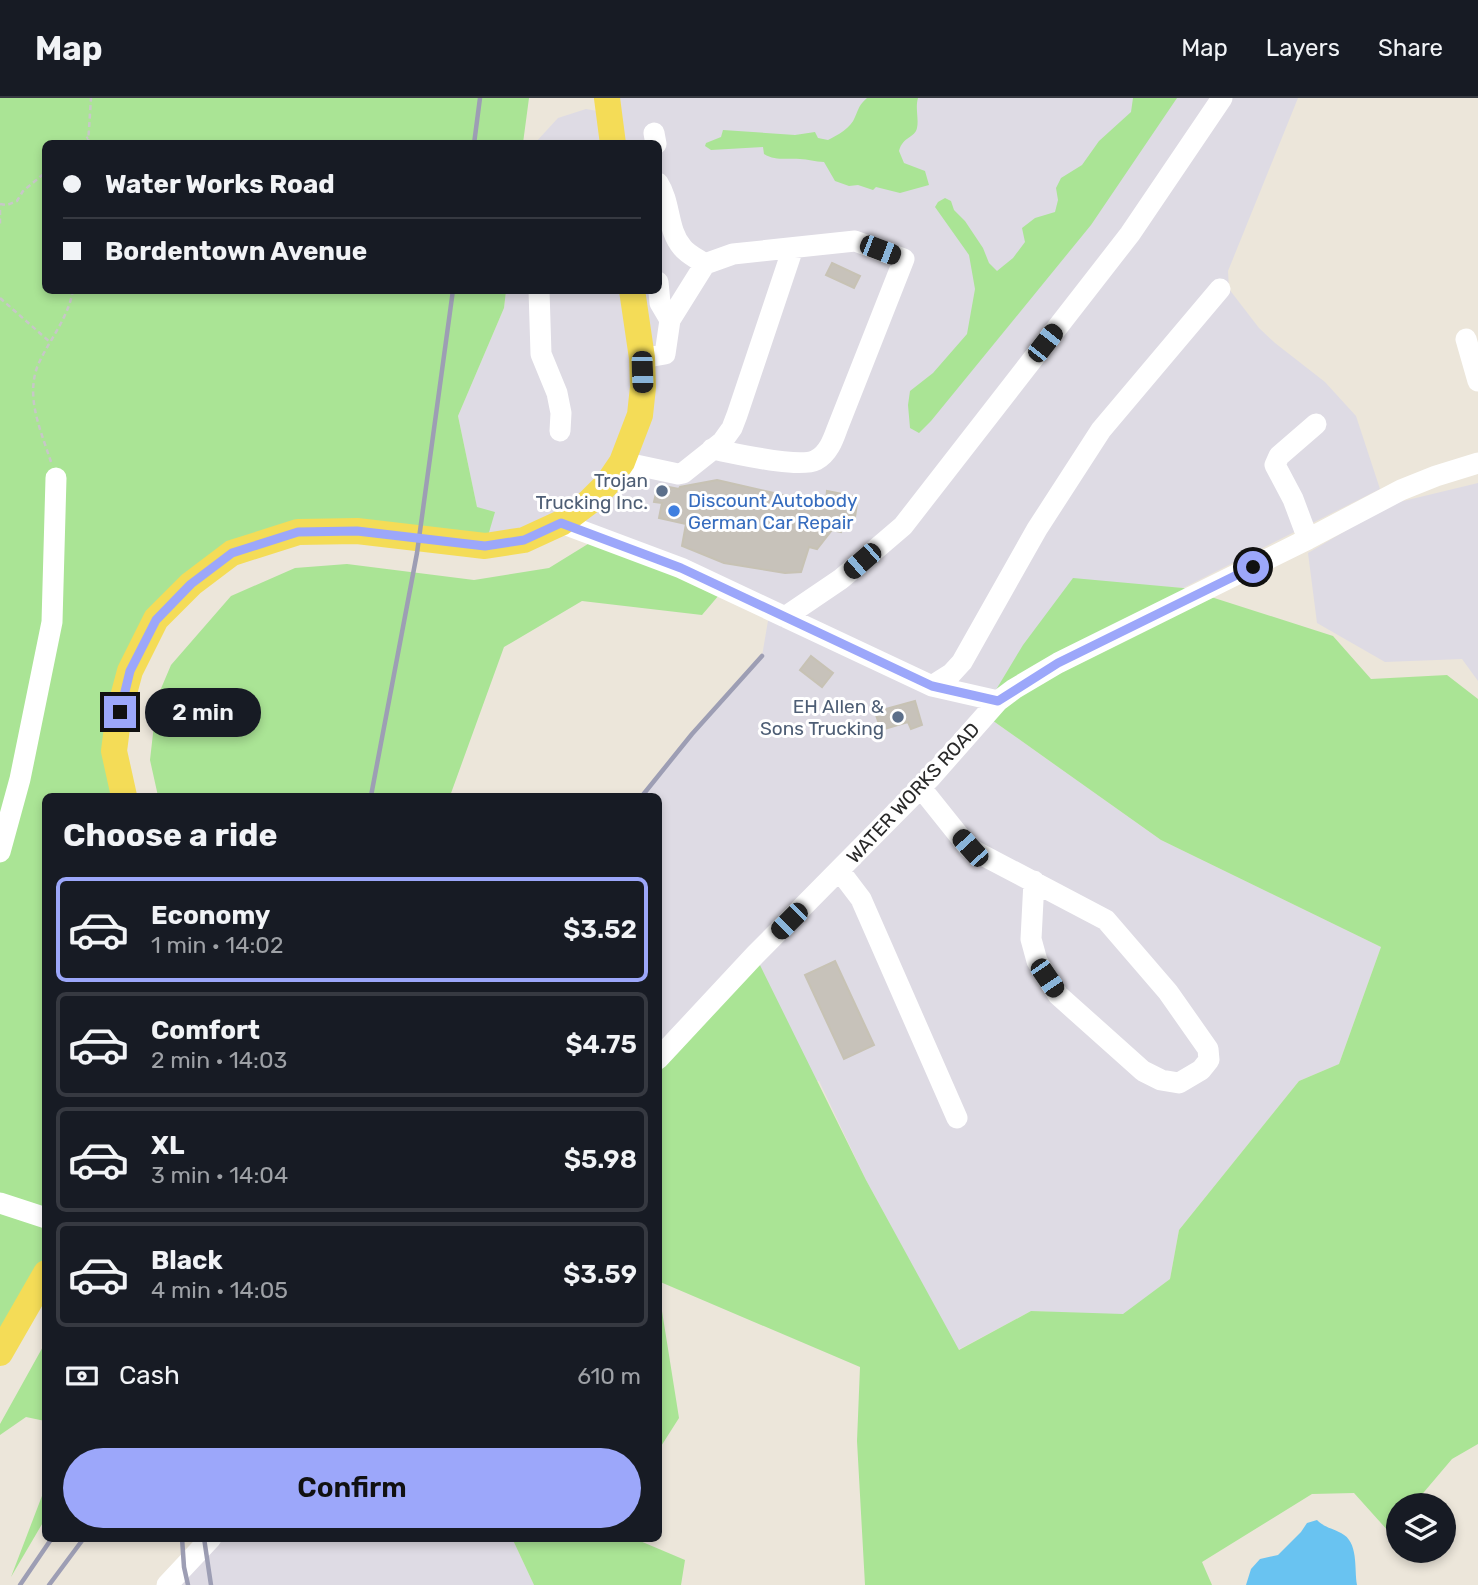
<!DOCTYPE html>
<meta charset="utf-8">
<style>
:root{--surface:#171b24;--page:#20242c;--text:#f1f3f6;--muted:#9ea1a6;--line:#363941;--accent:#9ca7fa}
body{margin:0;font-family:Rubik,sans-serif;background:var(--page);color:var(--text);height:100vh;display:flex;flex-direction:column;font-size:26px;white-space:nowrap}
*{box-sizing:border-box;margin:0}
p{font-size:23px;color:var(--muted)}
.icon{flex:none;width:38px;height:38px;fill:none;stroke:currentColor;stroke-width:2;stroke-linecap:round;stroke-linejoin:round}
.map{position:relative;flex:1;overflow:hidden}
.drawer{position:absolute;left:42px;top:695px;width:620px;height:749px;display:flex;flex-direction:column;background:var(--surface);border-radius:10px;box-shadow:0 4px 10px #0003}
.drawer>*{flex:none}
.hud{position:absolute;left:42px;top:42px;width:620px;height:154px;border-radius:10px;box-shadow:0 4px 10px #0003;display:grid;align-content:center;height:154px;padding:0 21px;background:var(--surface)}
.controls{position:absolute;left:1386px;top:1395px;display:grid;gap:14px}
.controls a{display:grid;place-items:center;width:70px;height:70px;border-radius:50%;background:var(--surface);box-shadow:0 4px 10px #0003;font-size:35px}
.end{position:absolute;width:32px;height:32px;margin:-16px;border:9px solid #9ca7fa;background:#111;box-shadow:0 0 0 4px #111}
.from{border-radius:50%}
.bubble{position:absolute;height:49px;border-radius:24px;background:var(--surface);box-shadow:0 4px 10px #0003;font-size:23px;font-weight:600;line-height:49px;text-align:center}
.car{position:absolute;width:21px;height:42px;margin:-21px -10px;border-radius:9px;box-shadow:0 0 5px 2px #0007;background:linear-gradient(#222 24%,#8ab4d8 0 40%,#222 0 76%,#8ab4d8 0 86%,#222 0)}
.hud b{display:flex;align-items:center;gap:24px;height:66px;font-size:26px}
.hud b+b{border-top:2px solid var(--line)}
.hud i{width:18px;height:18px;background:var(--text)}
ul{padding:0;list-style:none}
li{display:flex;align-items:center;gap:21px;height:105px;margin:0 14px 10px;padding:0 7px;border:4px solid var(--line);border-radius:10px}
li div{flex:1}
li b{display:block;font-size:26px}
li em{font-style:normal;font-weight:600}
li.on{border-color:var(--accent)}
li>.icon{width:63px;height:63px;stroke-width:1.5}
h2{padding:0 21px;font-size:32px;line-height:84px}
.pay{display:flex;align-items:center;gap:18px;height:77px;padding:0 21px;font-size:26px}
.pay p{margin-inline-start:auto}
.cta{display:flex;gap:14px;margin-top:auto;padding:14px 21px}
.cta a{flex:1;height:80px;border-radius:42px;background:var(--accent);color:#111;font-size:28px;font-weight:600;line-height:80px;text-align:center}
header{display:flex;align-items:center;gap:42px;box-sizing:border-box;height:98px;padding:0 35px;background:var(--surface);border-bottom:2px solid var(--line)}
header strong{font-size:33px}
nav{display:flex;gap:38px;margin-inline-start:auto;font-size:24px}
.map>svg:first-child{display:block}
.industrial{fill:#dedbe4}
.green{fill:#aae495}
.water{fill:#69c3f1}
.building{fill:#c7c2ba;stroke:#c7c2b4;stroke-width:2}
.lines{fill:none;stroke-linecap:round;stroke-linejoin:round}
.path{stroke:#c7c7c7;stroke-width:2.5;stroke-dasharray:5 3.5;stroke-linecap:butt}
.minor{stroke:#fff;stroke-width:21}
.major{stroke:#f4dc57;stroke-width:26}
.rail{stroke:#9d9eb4;stroke-width:4.5}
.route{stroke:#9ca7fa;stroke-width:9}
.service-dot{fill:#5c6f8a;stroke:#fff;stroke-width:2.5}
.shop-dot{fill:#3f7fe0;stroke:#fff;stroke-width:2.5}
.labels{text-anchor:middle;dominant-baseline:central;stroke-width:6;stroke-linejoin:round;paint-order:stroke}
.service-label{font-size:19px;fill:#4e5e75;stroke:#fff;text-anchor:end}
.shop-label{font-size:19px;fill:#366cbe;stroke:#fff;text-anchor:start}
.street-label{font-size:19px;fill:#292929;stroke:#fff}
</style>
<header>
<strong>Map</strong>
<nav><a>Map</a><a>Layers</a><a>Share</a></nav>
</header>
<div class="map">
<svg width="1478" height="1487" viewBox="0 0 1478 1487">
<rect width="100%" height="100%" fill="#ece6da"/>
<path class="industrial" d="M 607,0 L 1298,0 L 1228,173 L 1229,191 L 1259,230 L 1275,245 L 1325,284 L 1356,318 L 1380,391 L 1183,490 L 1139,487 L 982,615 L 1161,742 L 1381,849 L 1339,966 L 1299,983 L 1179,1132 L 1170,1181 L 1123,1217 L 1031,1213 L 958,1252 L 866,1082 L 819,983 L 658,961 L 658,698 L 642,698 L 692,636 L 762,558 L 769,517 L 561,425 L 485,448 L 458,318 L 504,210 L 506,193 L 658,192 L 658,46 L 535,45 L 558,20 L 586,11 L 609,15 Z
M 1478,385 L 1478,583 L 1462,561 L 1385,564 L 1317,525 L 1308,455 L 1391,406 Z
M 211,1440 L 512,1440 L 534,1487 L 169,1487 Z"/>
<path class="green" d="M 0,0 L 529,0 L 523,45 L 46,46 L 46,192 L 506,193 L 504,210 L 458,318 L 477,409 L 495,414 L 485,448 L 298,434 L 191,486 L 130,573 L 124,698 L 46,698 L 45,1175 L 0,1255 Z
M 867,0 L 918,0 C 915,10 919,21 917,30 C 915,40 903,38 899,53 L 904,65 L 925,73 L 929,87 L 900,95 L 876,89 L 873,92 L 858,87 L 849,88 L 835,83 L 824,64 C 815,64 808,61 800,61 C 787,60 775,63 764,56 L 763,49 L 711,52 L 705,48 L 706,45 L 721,39 L 723,32 L 795,37 L 815,34 L 818,40 L 828,42 C 838,37 851,30 855,19 C 859,10 859,7 867,0 Z
M 1133,0 L 1177,0 L 1091,127 L 931,323 L 919,335 L 910,330 L 908,307 L 910,293 L 933,275 L 967,236 L 975,191 L 969,157 L 935,109 L 938,104 L 945,100 L 951,103 L 954,112 L 965,123 L 983,150 L 989,165 L 997,173 L 1013,160 L 1025,144 L 1022,130 L 1035,120 L 1055,114 L 1058,102 L 1056,90 L 1061,80 L 1082,67 L 1099,43 L 1131,14 Z
M 596,441 L 725,490 L 702,517 L 582,503 L 504,549 L 450,698 L 158,698 L 150,662 L 157,600 L 171,567 L 231,498 L 295,470 L 347,466 L 474,482 L 549,470 Z
M 1073,480 L 1183,490 L 1333,538 L 1371,581 L 1447,577 L 1478,601 L 1478,1346 L 1452,1361 L 1413,1407 L 1398,1407 L 1398,1444 L 1354,1395 L 1312,1396 L 1202,1464 L 1212,1487 L 865,1487 L 857,1343 L 860,1269 L 658,1183 L 658,961 L 755,857 L 866,1082 L 959,1252 L 1031,1213 L 1123,1216 L 1170,1181 L 1179,1132 L 1299,983 L 1339,966 L 1381,849 L 1161,742 L 982,615 L 1023,547 Z
M 658,1188 L 679,1320 L 658,1353 Z
M 45,1245 L 45,1323 L 26,1319 L 0,1337 L 0,1326 Z
M 45,1390 L 45,1421 L 11,1479 Z
M 512,1440 L 633,1440 L 685,1462 L 681,1487 L 534,1487 Z"/>
<path class="water" d="M 1317,1422 C 1325,1430 1332,1430 1341,1435 C 1359,1444 1354,1470 1357,1487 L 1246,1487 L 1251,1471 L 1260,1461 L 1278,1457 L 1301,1434 L 1307,1425 Z"/>
<path class="building" d="M 832,165 L 860,178 L 854,190 L 826,177 Z
M 717,382 L 809,403 L 811,398 L 826,402 L 827,393 L 858,399 L 855,419 L 844,417 L 841,434 L 832,432 L 817,451 L 809,449 L 801,474 L 785,475 L 724,465 L 682,448 L 686,426 L 659,420 L 662,405 L 654,404 L 658,387 L 679,391 L 680,389 Z
M 811,558 L 833,575 L 822,589 L 800,572 Z
M 915,603 L 922,627 L 911,631 L 908,624 L 881,632 L 875,614 Z
M 835,863 L 874,947 L 844,961 L 805,877 Z"/>
<g class="lines">
<path class="path" d="M 80,46 L 88,39
M 88,46 L 91,0
M 0,106 L 7,107 L 17,103 L 23,93 L 46,74
M 0,112 L 0,129
M 0,200 L 51,245
M 51,364 C 41,333 25,299 38,267 C 49,242 68,221 73,192"/>
<path class="minor" d="M 654,35 L 656,46
M 658,85 C 671,105 667,132 682,149 C 687,156 698,161 705,166
M 658,184 L 660,205 L 670,222
M 539,192 L 541,256 L 557,295 L 561,315 L 560,333
M 1466,241 L 1478,283
M 642,260 L 665,256 L 670,222 L 705,166 L 733,156 L 855,143 L 904,161 L 837,331 C 833,342 828,356 816,362 C 799,371 734,355 712,351
M 622,364 L 678,376 L 683,375 L 722,344 L 732,330 L 737,317 L 793,150
M 561,425 L 681,470 L 932,588 L 998,603
M 1308,441 L 1293,401 L 1275,367 L 1279,358 L 1316,326
M 785,519 L 841,481 L 903,428 L 1130,136 L 1222,0
M 932,588 L 951,576 L 962,564 L 1037,431 L 1101,332 L 1220,191
M 921,690 L 969,750 L 1106,822 L 1168,894 L 1208,951 L 1209,962 L 1201,972 L 1179,985 L 1161,982 L 1143,973 L 1058,897 L 1037,863 L 1031,841 L 1034,783
M 0,754 L 20,681 L 52,524 L 56,380
M 839,772 L 861,801 L 957,1020
M 658,961 L 755,857 L 931,679 L 998,603 L 1014,591 L 1058,565 L 1308,441 L 1401,392 L 1436,378 L 1478,365
M 0,1105 L 46,1120
M 167,1487 L 211,1440"/>
<path class="major" d="M 607,0 L 613,46
M 124,698 L 114,653 L 119,614 L 130,573 L 156,521 L 191,486 L 232,455 L 298,434 L 357,433 L 485,448 L 524,442 L 561,425 L 589,404 L 607,386 L 622,364 L 640,317 L 643,289 L 642,260 L 632,192
M 0,1255 L 46,1175"/>
<path class="rail" d="M 474,46 L 480,0
M 371,698 L 417,455 L 453,192
M 642,698 L 692,636 L 762,558
M 182,1440 L 184,1469 L 188,1487
M 204,1440 L 211,1487
M 20,1487 L 52,1440
M 49,1487 L 84,1440"/>
</g>
<g class="lines">
<path class="route" d="M 120,614 L 130,573 L 156,522 L 191,486 L 232,455 L 298,434 L 357,433 L 485,448 L 524,442 L 561,425 L 681,470 L 932,588 L 998,603 L 1058,565 L 1253,469"/>
</g>
<g class="service-dot">
<circle cx="662" cy="393" r="7"/>
<circle cx="898" cy="619" r="7"/>
</g>
<circle class="shop-dot" cx="674" cy="413" r="7"/>
<g class="labels">
<g class="service-label">
<text x="648" y="382">Trojan<tspan x="648" dy="22">Trucking Inc.</tspan></text>
<text x="884" y="608">EH Allen &amp;<tspan x="884" dy="22">Sons Trucking</tspan></text>
</g>
<g class="shop-label">
<text x="688" y="402">Discount Autobody<tspan x="688" dy="22">German Car Repair</tspan></text>
</g>
<g class="street-label">
<text transform="translate(913 695) rotate(-47)">WATER WORKS ROAD</text>
</g>
</g>
</svg>
<div class="controls">
<a><svg class="icon" aria-label="layers" viewBox="0 0 24 24"><path d="M12 4l9 5-9 5-9-5zM3 14l9 5 9-5"/></svg></a>
</div>
<i class="end from" style="left:1253px;top:469px"></i>
<i class="end" style="left:120px;top:614px"></i>
<div class="bubble" style="left:145px;top:590px;width:116px">2 min</div>
<i class="car" style="left:880px;top:152px;rotate:111deg"></i>
<i class="car" style="left:1045px;top:245px;rotate:38deg"></i>
<i class="car" style="left:642px;top:274px;rotate:178deg"></i>
<i class="car" style="left:862px;top:463px;rotate:229deg"></i>
<i class="car" style="left:970px;top:750px;rotate:318deg"></i>
<i class="car" style="left:789px;top:823px;rotate:225deg"></i>
<i class="car" style="left:1047px;top:880px;rotate:146deg"></i>
<div class="hud">
<b><i class="from"></i>Water Works Road</b>
<b><i></i>Bordentown Avenue</b>
</div>
<section class="drawer">
<h2>Choose a ride</h2>
<ul>
<li class="on"><svg class="icon" aria-label="car" viewBox="0 0 24 24"><path d="M5 17H2v-5l4-1 3-4h7l3 4 3 1v5h-3M9 17h6M6 11h13"/><circle cx="7" cy="17" r="2"/><circle cx="17" cy="17" r="2"/></svg><div><b>Economy</b><p>1 min · 14:02</p></div><em>$3.52</em></li>
<li><svg class="icon" aria-label="car" viewBox="0 0 24 24"><path d="M5 17H2v-5l4-1 3-4h7l3 4 3 1v5h-3M9 17h6M6 11h13"/><circle cx="7" cy="17" r="2"/><circle cx="17" cy="17" r="2"/></svg><div><b>Comfort</b><p>2 min · 14:03</p></div><em>$4.75</em></li>
<li><svg class="icon" aria-label="car" viewBox="0 0 24 24"><path d="M5 17H2v-5l4-1 3-4h7l3 4 3 1v5h-3M9 17h6M6 11h13"/><circle cx="7" cy="17" r="2"/><circle cx="17" cy="17" r="2"/></svg><div><b>XL</b><p>3 min · 14:04</p></div><em>$5.98</em></li>
<li><svg class="icon" aria-label="car" viewBox="0 0 24 24"><path d="M5 17H2v-5l4-1 3-4h7l3 4 3 1v5h-3M9 17h6M6 11h13"/><circle cx="7" cy="17" r="2"/><circle cx="17" cy="17" r="2"/></svg><div><b>Black</b><p>4 min · 14:05</p></div><em>$3.59</em></li>
</ul>
<div class="pay"><svg class="icon" aria-label="cash" viewBox="0 0 24 24"><path d="M3 7h18v10H3z"/><circle cx="12" cy="12" r="2"/></svg>Cash<p>610 m</p></div>
<div class="cta"><a>Confirm</a></div>
</section>
</div>
